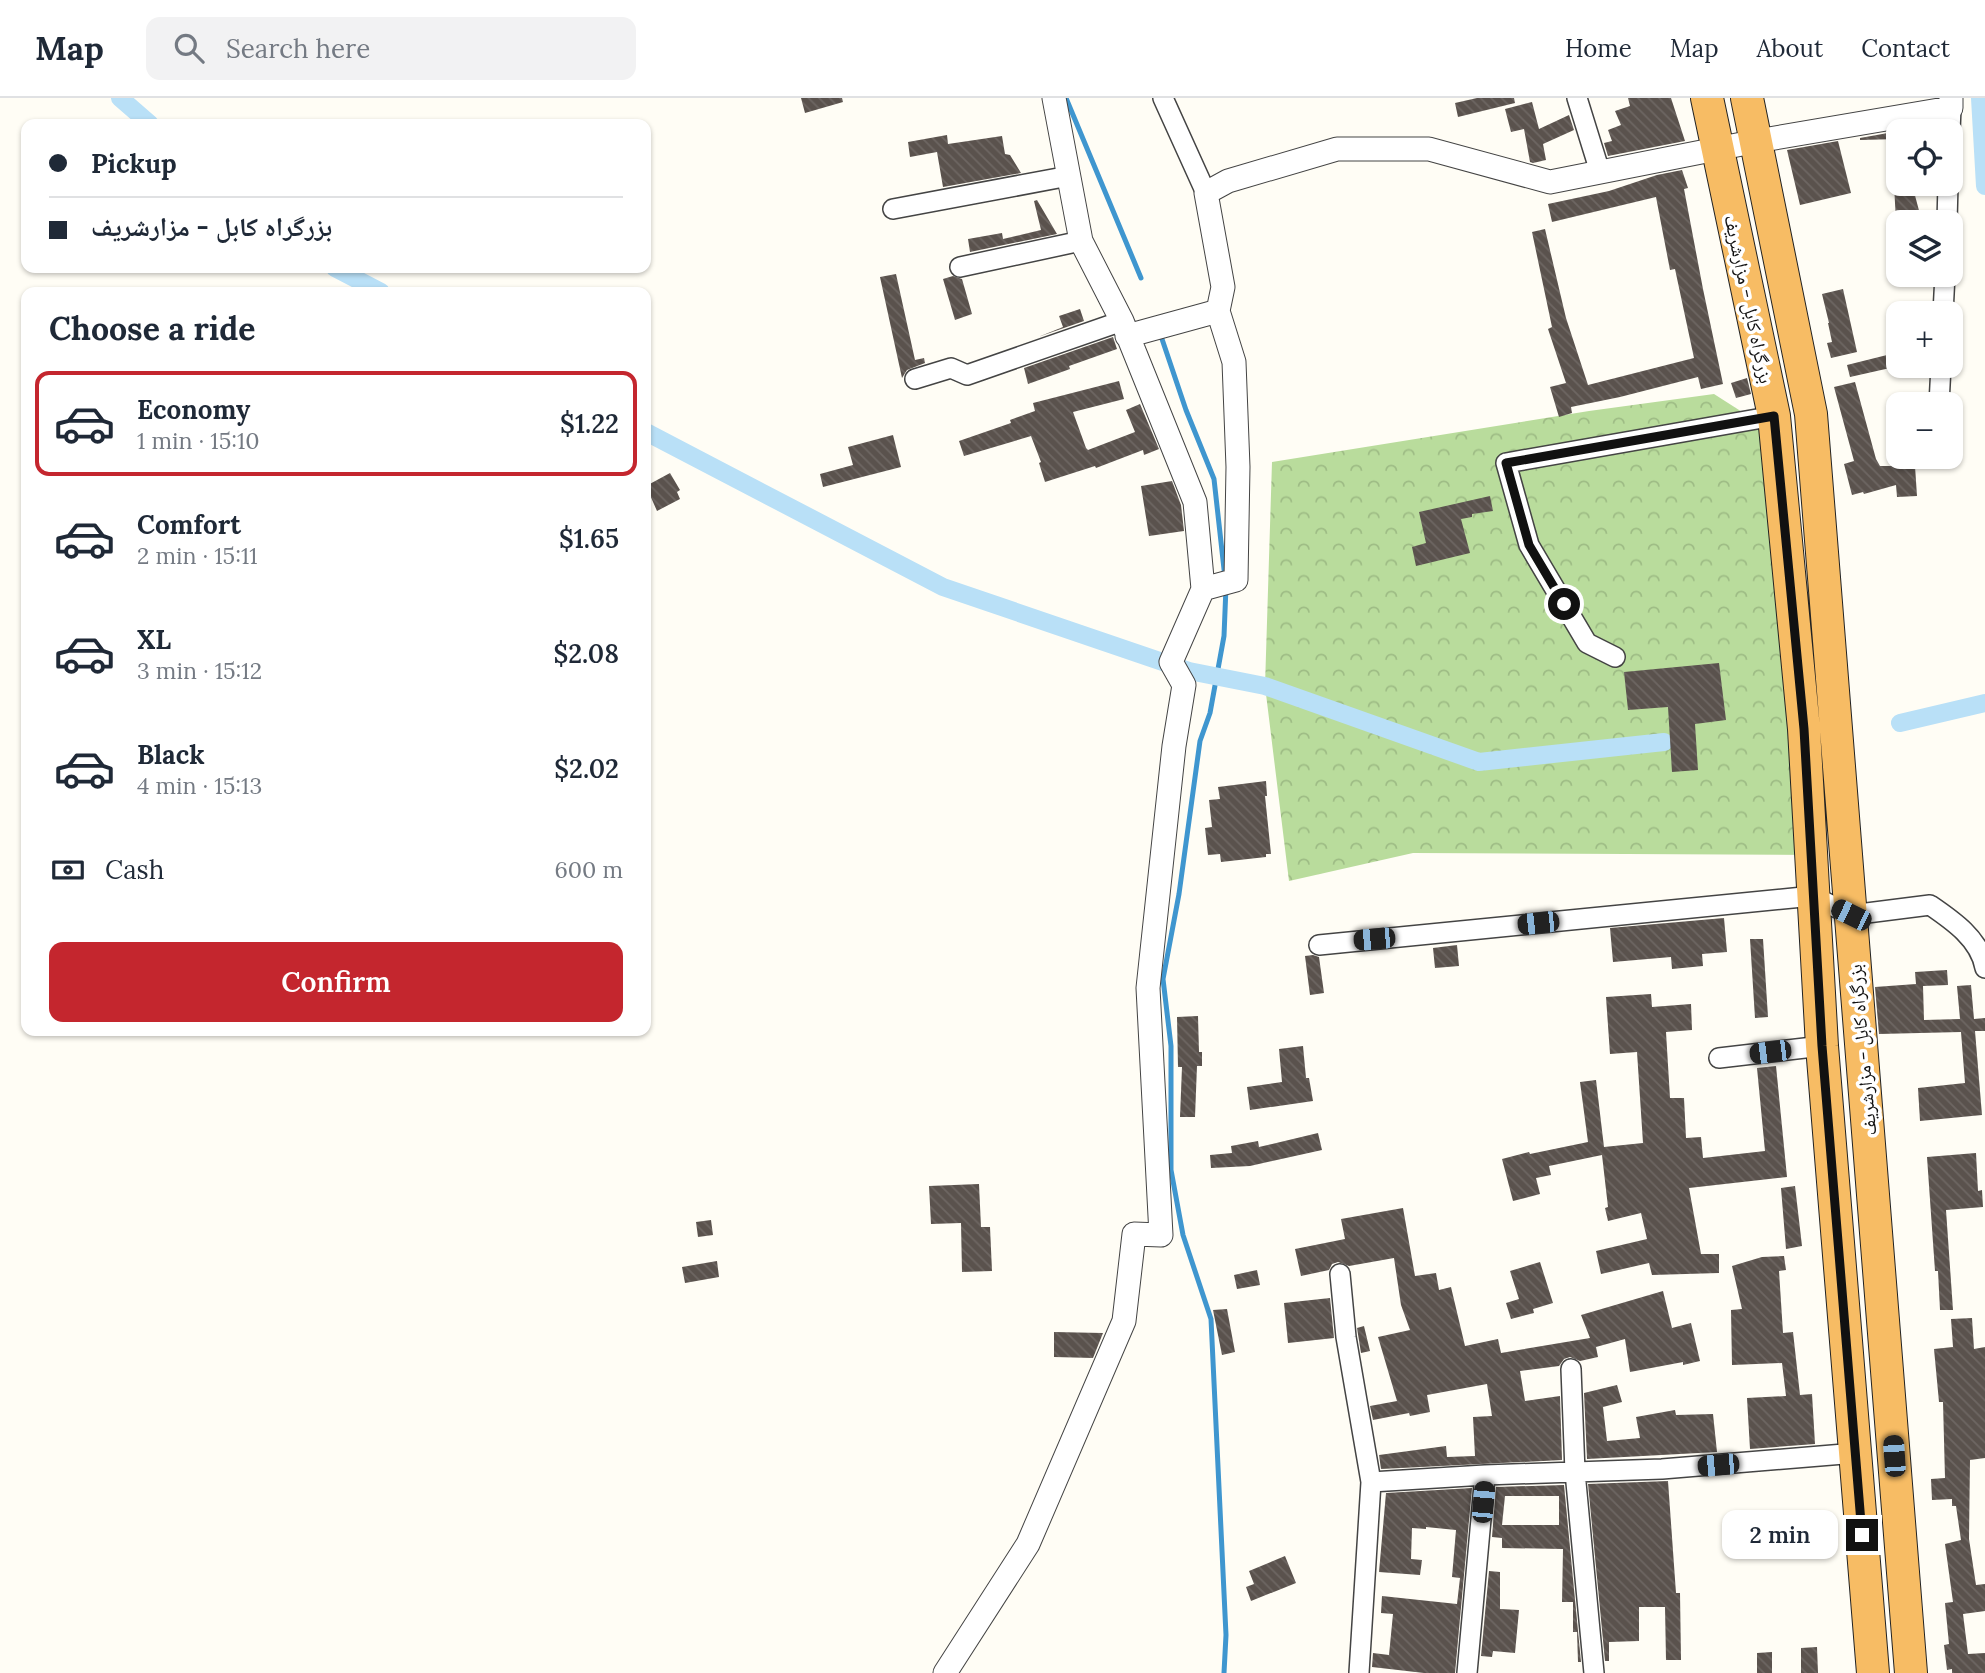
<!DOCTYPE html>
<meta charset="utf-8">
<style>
:root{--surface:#fff;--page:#f2f2f3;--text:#1f2937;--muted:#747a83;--line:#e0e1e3;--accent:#c4262e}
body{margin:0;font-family:Lora,"Noto Naskh Arabic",serif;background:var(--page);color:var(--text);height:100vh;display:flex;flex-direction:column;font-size:26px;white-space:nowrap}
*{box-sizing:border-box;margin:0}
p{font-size:23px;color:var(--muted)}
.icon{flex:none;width:38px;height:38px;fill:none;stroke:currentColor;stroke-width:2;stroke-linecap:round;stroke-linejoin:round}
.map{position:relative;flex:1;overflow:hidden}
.details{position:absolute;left:21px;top:189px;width:630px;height:749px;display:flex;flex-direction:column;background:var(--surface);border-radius:14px;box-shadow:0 2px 5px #0004}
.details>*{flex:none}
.guide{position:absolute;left:21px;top:21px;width:630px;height:154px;border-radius:14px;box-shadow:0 2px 5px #0004;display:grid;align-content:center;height:154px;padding:0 28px;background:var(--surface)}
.buttons{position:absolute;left:1886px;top:21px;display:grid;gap:14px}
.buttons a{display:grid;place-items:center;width:77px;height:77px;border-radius:14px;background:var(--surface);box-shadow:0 2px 5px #0004;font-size:35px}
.end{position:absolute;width:32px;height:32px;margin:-16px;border:9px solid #111;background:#fff;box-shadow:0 0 0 4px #fff}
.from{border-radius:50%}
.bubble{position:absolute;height:49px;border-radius:14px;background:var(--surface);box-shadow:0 2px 5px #0004;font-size:23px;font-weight:600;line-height:49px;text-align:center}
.car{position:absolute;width:21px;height:42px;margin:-21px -10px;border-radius:9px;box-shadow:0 0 5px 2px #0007;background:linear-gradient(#222 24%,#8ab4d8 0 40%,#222 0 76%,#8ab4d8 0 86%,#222 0)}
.guide b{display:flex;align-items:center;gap:24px;height:66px;font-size:26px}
.guide b+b{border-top:2px solid var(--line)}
.guide i{width:18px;height:18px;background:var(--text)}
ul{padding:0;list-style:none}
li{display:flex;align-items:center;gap:21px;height:105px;margin:0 14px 10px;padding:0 14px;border:4px solid transparent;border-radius:14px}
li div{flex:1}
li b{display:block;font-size:26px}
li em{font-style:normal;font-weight:600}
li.selected{border-color:var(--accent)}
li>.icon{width:63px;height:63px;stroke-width:1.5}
h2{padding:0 28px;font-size:32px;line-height:84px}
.pay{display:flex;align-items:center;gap:18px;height:77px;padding:0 28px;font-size:26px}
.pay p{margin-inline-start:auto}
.primary-button{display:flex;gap:14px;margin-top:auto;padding:14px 28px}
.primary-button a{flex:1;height:80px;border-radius:14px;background:var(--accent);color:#fff;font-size:28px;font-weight:600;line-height:80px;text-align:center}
header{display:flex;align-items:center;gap:42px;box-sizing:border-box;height:98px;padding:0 35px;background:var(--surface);border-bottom:2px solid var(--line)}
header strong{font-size:33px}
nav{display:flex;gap:38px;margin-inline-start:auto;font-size:24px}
.search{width:490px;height:63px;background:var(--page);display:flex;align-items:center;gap:18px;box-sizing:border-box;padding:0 24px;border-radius:14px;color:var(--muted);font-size:26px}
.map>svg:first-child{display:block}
.forest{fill:url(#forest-crowns)}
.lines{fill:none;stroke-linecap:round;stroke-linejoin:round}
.stream{stroke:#3f96cf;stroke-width:5}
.canal{stroke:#b9e0f7;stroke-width:18}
.building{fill:url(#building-back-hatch);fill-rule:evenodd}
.minor-casing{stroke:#444;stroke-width:22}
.tertiary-casing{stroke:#444;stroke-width:25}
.trunk-casing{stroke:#222;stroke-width:34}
.minor{stroke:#fff;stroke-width:19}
.tertiary{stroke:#fff;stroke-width:23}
.trunk{stroke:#f7bc64;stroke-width:32}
.route{stroke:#111;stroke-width:9}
.labels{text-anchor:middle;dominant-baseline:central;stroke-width:7;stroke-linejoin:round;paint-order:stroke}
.street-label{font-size:19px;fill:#111;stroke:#fff}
</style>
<header>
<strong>Map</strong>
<div class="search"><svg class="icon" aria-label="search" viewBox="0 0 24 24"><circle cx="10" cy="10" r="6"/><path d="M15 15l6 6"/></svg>Search here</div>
<nav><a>Home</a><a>Map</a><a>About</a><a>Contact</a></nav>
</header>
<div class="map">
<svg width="1985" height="1575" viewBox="0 0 1985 1575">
<defs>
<pattern id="forest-crowns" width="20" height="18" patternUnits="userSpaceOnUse" patternTransform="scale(1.75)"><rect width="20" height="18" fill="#b9dc9c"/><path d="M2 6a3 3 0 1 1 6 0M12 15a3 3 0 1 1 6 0" fill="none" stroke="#9ebc85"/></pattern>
<pattern id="building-back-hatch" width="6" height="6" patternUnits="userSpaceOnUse" patternTransform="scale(1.75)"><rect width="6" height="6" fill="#5a524d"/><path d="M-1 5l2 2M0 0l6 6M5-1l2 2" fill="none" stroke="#6d6662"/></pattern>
</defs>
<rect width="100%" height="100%" fill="#fffdf5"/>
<path class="forest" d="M 1714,296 L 1775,335 L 1817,757 L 1413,755 L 1289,783 L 1265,588 L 1272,364 L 1589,313 Z"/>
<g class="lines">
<path class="stream" d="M 1066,0 L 1141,180
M 1162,241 L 1186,312 L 1214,381 L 1225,480
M 1224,1575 L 1226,1537 L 1211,1221 L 1183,1137 L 1171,1072 L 1171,948 L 1163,881 L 1179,796 L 1200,643 L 1210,615 L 1224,538 L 1226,489"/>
<path class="canal" d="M 120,0 L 150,26
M 1980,0 L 1985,88
M 335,170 L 381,194
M 646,334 L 943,489 L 1189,573 L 1265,588 L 1479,664 L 1664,644
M 1900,625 L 1985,605"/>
</g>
<path class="building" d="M 801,0 L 842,0 L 843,4 L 805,15 Z
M 1477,0 L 1514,0 L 1515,5 L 1458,19 L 1455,5 Z
M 1628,0 L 1671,0 L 1685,43 L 1608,58 L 1604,45 L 1612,43 L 1608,32 L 1621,27 L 1615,13 L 1630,8 Z
M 1532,4 L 1539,31 L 1569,17 L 1574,32 L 1543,46 L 1546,62 L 1533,65 L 1530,64 L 1524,31 L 1511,34 L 1505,11 Z
M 1899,33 L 1899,41 L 1860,42 L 1860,40 Z
M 947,37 L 948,46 L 1002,38 L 1005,56 L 1010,57 L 1021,75 L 943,89 L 937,54 L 910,59 L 908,44 Z
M 1838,43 L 1851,95 L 1800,107 L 1787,52 Z
M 1682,72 L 1688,90 L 1684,91 L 1703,191 L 1723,286 L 1701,291 L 1698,279 L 1620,299 L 1571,309 L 1572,315 L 1559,319 L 1550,289 L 1566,285 L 1548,231 L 1552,229 L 1532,134 L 1545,131 L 1566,220 L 1588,287 L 1694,260 L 1675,171 L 1670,172 L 1656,99 L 1552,124 L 1548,106 L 1609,93 L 1657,77 Z
M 1894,86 L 1912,86 L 1922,124 L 1896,124 Z
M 1037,102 L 1057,136 L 970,154 L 968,141 L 1002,135 L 1003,141 L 1041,132 L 1034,103 Z
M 896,176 L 915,262 L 924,260 L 925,265 L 907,272 L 902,280 L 880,179 Z
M 953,178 L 962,181 L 972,216 L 955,222 L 943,181 Z
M 1843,191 L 1857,254 L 1831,260 L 1827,245 L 1832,244 L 1828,225 L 1829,225 L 1822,196 Z
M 1080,211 L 1084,223 L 1038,239 L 1063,229 L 1059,218 Z
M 1113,239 L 1117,251 L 1069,268 L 1070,271 L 1028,286 L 1024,270 Z
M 1899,254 L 1899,268 L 1850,279 L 1847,267 Z
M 1747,280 L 1751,296 L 1736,300 L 1731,285 Z
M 1119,283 L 1124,301 L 1073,314 L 1086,350 L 1088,352 L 1135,334 L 1126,312 L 1140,306 L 1159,351 L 1144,357 L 1143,352 L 1096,370 L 1095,368 L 1045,384 L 1039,365 L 1041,364 L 1031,338 L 964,358 L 959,343 L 1011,325 L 1010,322 L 1035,313 L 1033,305 Z
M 1855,284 L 1876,361 L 1880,368 L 1915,368 L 1917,398 L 1897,399 L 1896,387 L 1864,396 L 1863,394 L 1852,397 L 1844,366 L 1854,363 L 1834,289 Z
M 893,337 L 901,369 L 823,389 L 820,376 L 853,367 L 848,349 Z
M 670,375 L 680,392 L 677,394 L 680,401 L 657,413 L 646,388 Z
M 1172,383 L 1181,407 L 1184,433 L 1149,438 L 1141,388 Z
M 1490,398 L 1493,413 L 1472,416 L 1472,419 L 1461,421 L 1470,455 L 1416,468 L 1412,449 L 1426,445 L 1419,414 Z
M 1719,565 L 1726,622 L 1695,626 L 1698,672 L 1672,674 L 1668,609 L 1628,612 L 1624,574 Z
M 1266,683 L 1267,698 L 1265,698 L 1271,756 L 1266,756 L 1266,759 L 1221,764 L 1220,756 L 1208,757 L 1205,730 L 1212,729 L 1209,702 L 1220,701 L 1218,689 Z
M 1724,820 L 1727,854 L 1702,856 L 1703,868 L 1672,871 L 1671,859 L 1613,864 L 1610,830 Z
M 1750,841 L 1763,841 L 1768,919 L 1755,920 Z
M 1457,847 L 1459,868 L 1435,870 L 1433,850 Z
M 1313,857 L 1319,859 L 1324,895 L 1310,897 L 1305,858 Z
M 1947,872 L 1948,887 L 1923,888 L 1924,922 L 1960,921 L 1957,888 L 1971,887 L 1974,921 L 1985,920 L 1985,933 L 1975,933 L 1982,1017 L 1920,1023 L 1918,990 L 1965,985 L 1961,934 L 1879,936 L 1875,889 L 1916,886 L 1915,874 Z
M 1651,896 L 1652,909 L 1691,906 L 1692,932 L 1666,934 L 1670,1000 L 1684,1000 L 1686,1040 L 1701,1039 L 1703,1060 L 1765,1053 L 1757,970 L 1776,968 L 1787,1079 L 1689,1090 L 1701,1156 L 1719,1156 L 1719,1175 L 1652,1177 L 1649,1165 L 1601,1176 L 1596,1153 L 1647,1141 L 1641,1115 L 1608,1123 L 1605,1110 L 1608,1109 L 1602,1057 L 1549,1068 L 1551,1077 L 1536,1080 L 1540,1096 L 1513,1103 L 1502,1061 L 1529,1054 L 1530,1056 L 1588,1044 L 1580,984 L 1596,982 L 1604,1049 L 1643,1045 L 1637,954 L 1610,956 L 1606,899 Z
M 1198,918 L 1199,954 L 1202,954 L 1202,968 L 1197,968 L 1195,1019 L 1180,1019 L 1182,969 L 1178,969 L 1177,919 Z
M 1303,948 L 1306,980 L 1309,980 L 1313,1003 L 1250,1012 L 1247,989 L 1282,984 L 1279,951 Z
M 1318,1035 L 1322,1052 L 1250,1068 L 1211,1070 L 1210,1057 L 1232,1055 L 1231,1048 L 1258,1043 L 1259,1049 Z
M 1976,1055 L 1978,1093 L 1982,1092 L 1983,1109 L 1946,1112 L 1953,1212 L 1940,1212 L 1938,1173 L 1935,1173 L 1927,1059 Z
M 979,1086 L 981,1129 L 990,1129 L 992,1173 L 962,1174 L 961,1125 L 931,1126 L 929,1088 Z
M 1795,1088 L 1802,1148 L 1786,1151 L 1781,1090 Z
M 1403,1110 L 1415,1178 L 1436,1175 L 1439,1192 L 1451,1189 L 1465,1248 L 1498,1241 L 1501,1255 L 1590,1240 L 1581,1217 L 1663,1193 L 1672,1230 L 1691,1225 L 1700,1263 L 1683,1267 L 1683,1264 L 1630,1274 L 1625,1241 L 1596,1249 L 1598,1259 L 1580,1263 L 1570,1259 L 1564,1261 L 1559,1268 L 1520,1273 L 1525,1303 L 1560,1298 L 1562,1362 L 1381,1371 L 1379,1357 L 1446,1348 L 1447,1359 L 1475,1358 L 1473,1319 L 1492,1318 L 1487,1286 L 1427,1297 L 1430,1314 L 1410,1318 L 1409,1315 L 1373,1322 L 1370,1308 L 1397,1303 L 1378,1239 L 1410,1232 L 1401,1207 L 1394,1160 L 1349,1168 L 1338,1164 L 1332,1166 L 1329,1172 L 1301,1178 L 1295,1151 L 1345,1141 L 1341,1121 Z
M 711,1122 L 713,1137 L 698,1139 L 696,1124 Z
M 1784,1158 L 1786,1172 L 1779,1173 L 1783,1235 L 1793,1234 L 1800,1297 L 1812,1296 L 1815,1346 L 1750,1351 L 1747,1300 L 1786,1298 L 1782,1265 L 1732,1267 L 1731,1212 L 1742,1211 L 1732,1168 L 1762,1159 Z
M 717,1163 L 719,1179 L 685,1185 L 682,1169 Z
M 1540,1164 L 1553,1205 L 1533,1211 L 1534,1215 L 1511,1221 L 1506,1205 L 1519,1201 L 1510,1173 Z
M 1257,1172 L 1260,1187 L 1237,1191 L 1234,1177 Z
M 1330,1200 L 1334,1240 L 1288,1245 L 1284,1205 Z
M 1227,1211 L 1235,1254 L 1222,1257 L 1213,1212 Z
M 1972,1220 L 1974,1251 L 1985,1249 L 1985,1360 L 1970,1362 L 1969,1441 L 1976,1487 L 1985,1486 L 1985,1513 L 1963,1516 L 1968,1556 L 1985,1555 L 1985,1575 L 1952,1575 L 1952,1571 L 1947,1572 L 1944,1547 L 1949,1546 L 1945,1505 L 1953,1504 L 1945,1446 L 1961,1442 L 1956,1408 L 1952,1408 L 1952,1401 L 1932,1402 L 1931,1381 L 1945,1380 L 1943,1304 L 1939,1304 L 1934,1251 L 1953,1249 L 1951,1221 Z
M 1364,1228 L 1370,1253 L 1361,1255 L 1357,1230 Z
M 1054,1234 L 1103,1235 L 1093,1260 L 1054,1259 Z
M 1617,1287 L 1622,1304 L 1603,1309 L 1607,1343 L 1640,1340 L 1636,1319 L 1675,1312 L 1676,1317 L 1713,1316 L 1717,1354 L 1587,1361 L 1584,1295 Z
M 1668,1383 L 1676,1495 L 1680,1495 L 1681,1562 L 1666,1562 L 1665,1509 L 1639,1509 L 1639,1543 L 1609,1544 L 1609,1563 L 1605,1563 L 1588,1386 Z
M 1564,1387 L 1581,1564 L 1578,1564 L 1577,1534 L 1573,1534 L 1573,1504 L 1562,1504 L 1563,1451 L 1502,1450 L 1502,1440 L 1492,1439 L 1496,1389 ZM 1505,1398 L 1559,1398 L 1559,1427 L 1502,1427 Z
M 1472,1390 L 1455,1575 L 1424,1575 L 1372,1569 L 1373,1555 L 1389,1557 L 1393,1516 L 1381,1515 L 1382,1498 L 1457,1506 L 1460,1480 L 1452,1479 L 1456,1432 L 1426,1429 L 1426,1431 L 1412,1430 L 1411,1461 L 1422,1462 L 1420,1477 L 1379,1474 L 1386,1395 Z
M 1285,1458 L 1296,1485 L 1251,1503 L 1246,1489 L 1254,1486 L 1249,1473 Z
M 1489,1473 L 1500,1474 L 1500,1511 L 1519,1512 L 1515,1555 L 1493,1553 L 1492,1559 L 1481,1558 Z
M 1817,1549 L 1818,1575 L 1801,1575 L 1801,1550 Z
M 1772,1554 L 1772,1575 L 1757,1575 L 1757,1555 Z"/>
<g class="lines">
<defs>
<path id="minor" d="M 1163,0 L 1206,95
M 1577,0 L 1600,74
M 1950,33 L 1951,10
M 893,111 L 1069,78
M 1947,124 L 1948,86
M 960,169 L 1081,143
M 1943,215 L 1945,177
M 915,281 L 951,270 L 967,277 L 1122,223
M 1939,306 L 1941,268
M 1615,559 L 1587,545 L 1529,447 L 1506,365 L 1774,318
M 1319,847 L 1813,798 L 1851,817 L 1930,807 C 1952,822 1980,841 1985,870
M 1719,960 L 1822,948
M 1340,1176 L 1346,1239 L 1371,1384 L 1359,1575
M 1571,1271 L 1575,1374 L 1594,1575
M 1371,1384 L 1485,1377 L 1662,1371 L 1856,1355
M 1467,1575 L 1485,1377"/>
<path id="tertiary" d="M 1127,238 L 1218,213 L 1223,189 L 1206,95 L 1228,83 L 1337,51 L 1429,51 L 1550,84 L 1757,43 L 1951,10 L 1951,0
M 1203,491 L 1236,482 L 1238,369 L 1234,264 L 1218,213
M 945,1575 L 1028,1446 L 1124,1223 L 1134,1136 L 1161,1137 L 1148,890 L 1174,648 L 1184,587 L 1171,564 L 1203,491 L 1195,404 L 1122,223 L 1081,143 L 1054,0"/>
<path id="trunk" d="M 1707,0 L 1774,318 L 1804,631 L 1822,948 L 1873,1575
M 1747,0 L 1811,316 L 1911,1575"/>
</defs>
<use href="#minor" class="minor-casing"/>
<use href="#tertiary" class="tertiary-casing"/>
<use href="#trunk" class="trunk-casing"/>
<use href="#minor" class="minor"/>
<use href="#tertiary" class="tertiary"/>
<use href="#trunk" class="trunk"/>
</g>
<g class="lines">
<path class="route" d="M 1564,506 L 1529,447 L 1506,365 L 1774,318 L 1804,631 L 1822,948 L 1862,1437"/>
</g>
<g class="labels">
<g class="street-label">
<text transform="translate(1749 201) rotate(78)">بزرگراه کابل - مزارشریف</text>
<text transform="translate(1862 952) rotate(-95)">بزرگراه کابل - مزارشریف</text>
</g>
</g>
</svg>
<div class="buttons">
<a><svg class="icon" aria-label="locate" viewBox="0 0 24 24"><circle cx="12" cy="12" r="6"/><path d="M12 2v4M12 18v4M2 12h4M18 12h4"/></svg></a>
<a><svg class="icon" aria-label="layers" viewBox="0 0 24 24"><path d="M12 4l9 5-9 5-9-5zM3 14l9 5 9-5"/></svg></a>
<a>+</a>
<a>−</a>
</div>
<i class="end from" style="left:1564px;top:506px"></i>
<i class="end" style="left:1862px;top:1437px"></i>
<div class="bubble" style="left:1722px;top:1412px;width:116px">2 min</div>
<i class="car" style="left:1851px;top:817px;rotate:296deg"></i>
<i class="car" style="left:1538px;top:825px;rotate:264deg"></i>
<i class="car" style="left:1374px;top:841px;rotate:265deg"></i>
<i class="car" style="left:1770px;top:954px;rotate:263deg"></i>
<i class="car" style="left:1894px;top:1358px;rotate:356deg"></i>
<i class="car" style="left:1718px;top:1367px;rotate:265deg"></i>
<i class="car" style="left:1483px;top:1404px;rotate:5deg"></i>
<div class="guide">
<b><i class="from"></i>Pickup</b>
<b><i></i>بزرگراه کابل - مزارشریف</b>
</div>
<section class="details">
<h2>Choose a ride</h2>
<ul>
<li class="selected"><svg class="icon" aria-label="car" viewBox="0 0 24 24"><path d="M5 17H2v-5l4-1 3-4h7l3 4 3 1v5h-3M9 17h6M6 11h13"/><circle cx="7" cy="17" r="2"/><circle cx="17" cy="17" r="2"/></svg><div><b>Economy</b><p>1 min · 15:10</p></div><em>$1.22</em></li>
<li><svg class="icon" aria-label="car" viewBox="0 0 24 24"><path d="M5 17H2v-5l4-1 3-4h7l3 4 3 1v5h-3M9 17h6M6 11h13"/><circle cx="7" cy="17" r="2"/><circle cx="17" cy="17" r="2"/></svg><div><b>Comfort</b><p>2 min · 15:11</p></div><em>$1.65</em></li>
<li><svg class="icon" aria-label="car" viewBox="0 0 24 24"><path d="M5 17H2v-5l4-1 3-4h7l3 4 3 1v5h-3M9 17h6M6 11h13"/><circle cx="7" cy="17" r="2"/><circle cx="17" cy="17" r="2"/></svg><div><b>XL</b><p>3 min · 15:12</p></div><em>$2.08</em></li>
<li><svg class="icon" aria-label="car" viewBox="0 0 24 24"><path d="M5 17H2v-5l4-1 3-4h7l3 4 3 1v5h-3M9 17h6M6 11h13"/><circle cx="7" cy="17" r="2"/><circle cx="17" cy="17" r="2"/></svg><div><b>Black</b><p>4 min · 15:13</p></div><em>$2.02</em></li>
</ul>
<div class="pay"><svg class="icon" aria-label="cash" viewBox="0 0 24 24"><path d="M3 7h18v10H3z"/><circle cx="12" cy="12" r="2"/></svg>Cash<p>600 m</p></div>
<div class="primary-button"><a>Confirm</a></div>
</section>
</div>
